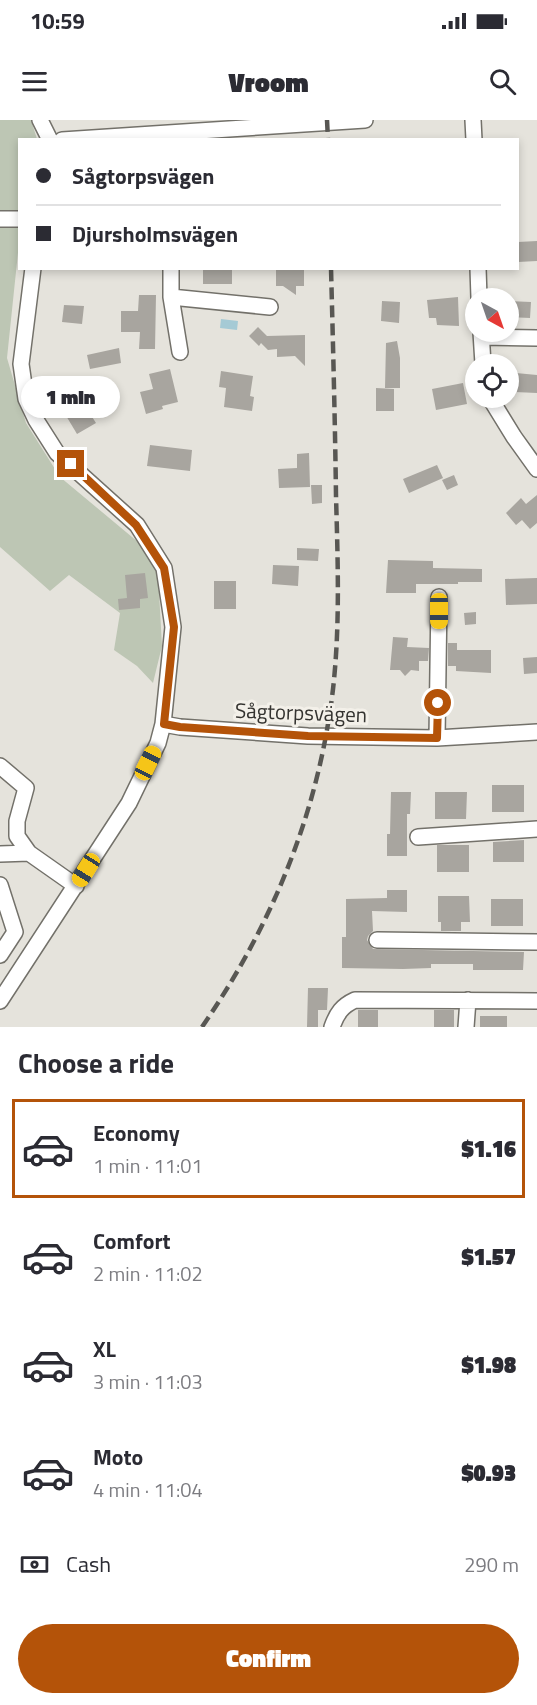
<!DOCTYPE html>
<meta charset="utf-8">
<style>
:root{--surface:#fff;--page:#f7f7f7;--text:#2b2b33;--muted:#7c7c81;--line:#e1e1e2;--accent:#b45309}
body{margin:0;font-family:"Titillium Web",sans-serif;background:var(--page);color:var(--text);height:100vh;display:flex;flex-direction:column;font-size:22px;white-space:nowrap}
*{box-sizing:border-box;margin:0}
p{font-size:20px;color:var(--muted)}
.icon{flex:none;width:33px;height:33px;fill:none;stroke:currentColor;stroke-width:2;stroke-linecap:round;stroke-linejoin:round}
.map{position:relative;height:907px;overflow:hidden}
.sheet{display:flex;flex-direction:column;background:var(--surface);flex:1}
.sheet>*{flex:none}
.banner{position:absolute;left:18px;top:18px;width:501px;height:132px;border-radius:0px;box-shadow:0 3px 9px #0003;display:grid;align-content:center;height:132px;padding:0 18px;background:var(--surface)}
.needle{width:39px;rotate:140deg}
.fabs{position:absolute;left:465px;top:168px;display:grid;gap:12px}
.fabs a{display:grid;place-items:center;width:54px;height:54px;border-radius:50%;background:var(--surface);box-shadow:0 3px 9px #0003;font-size:30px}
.end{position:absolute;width:27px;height:27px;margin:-14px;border:8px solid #b45309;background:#fff;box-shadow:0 0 0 3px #fff}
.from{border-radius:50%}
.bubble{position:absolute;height:42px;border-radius:21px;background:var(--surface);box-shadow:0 3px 9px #0003;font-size:20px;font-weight:800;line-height:42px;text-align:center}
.car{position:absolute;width:18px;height:36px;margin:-18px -9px;border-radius:8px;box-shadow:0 0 4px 2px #0007;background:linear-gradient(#f5c518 24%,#345 0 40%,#f5c518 0 76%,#345 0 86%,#f5c518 0)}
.banner b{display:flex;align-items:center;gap:21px;height:57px;font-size:22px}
.banner b+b{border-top:2px solid var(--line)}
.banner i{width:15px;height:15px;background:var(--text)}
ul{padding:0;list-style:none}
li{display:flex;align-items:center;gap:18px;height:99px;margin:0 12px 9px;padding:0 6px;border:3px solid transparent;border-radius:0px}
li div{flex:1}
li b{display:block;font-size:22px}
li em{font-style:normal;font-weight:800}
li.current{border-color:var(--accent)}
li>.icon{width:54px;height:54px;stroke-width:1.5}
h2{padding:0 18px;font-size:27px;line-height:72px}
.pay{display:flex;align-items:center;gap:15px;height:66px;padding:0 18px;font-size:22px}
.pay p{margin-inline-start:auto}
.button{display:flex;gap:12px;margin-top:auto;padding:12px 18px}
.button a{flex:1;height:69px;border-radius:36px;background:var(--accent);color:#fff;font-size:24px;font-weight:800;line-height:69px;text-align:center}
.status{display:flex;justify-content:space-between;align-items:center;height:42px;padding:0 30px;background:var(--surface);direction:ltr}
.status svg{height:16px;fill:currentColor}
header{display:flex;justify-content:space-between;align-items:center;height:78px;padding:0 18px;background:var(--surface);font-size:27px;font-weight:800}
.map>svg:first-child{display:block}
.green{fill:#bdc6b4}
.water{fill:#a5cad5}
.building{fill:#a8a59f}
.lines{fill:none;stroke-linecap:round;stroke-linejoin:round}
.minor-casing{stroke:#73716a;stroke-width:18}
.minor{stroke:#fff;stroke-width:15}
.rail{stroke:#585753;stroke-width:4.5;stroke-dasharray:12 6;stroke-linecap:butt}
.route{stroke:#b45309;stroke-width:8}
.labels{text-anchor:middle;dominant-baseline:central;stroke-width:6;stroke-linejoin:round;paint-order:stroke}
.street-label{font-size:21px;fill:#343330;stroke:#f3f0e9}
</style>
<div class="status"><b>10:59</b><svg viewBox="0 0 49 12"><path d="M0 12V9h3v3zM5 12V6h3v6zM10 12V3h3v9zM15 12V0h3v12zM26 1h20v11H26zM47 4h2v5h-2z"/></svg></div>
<header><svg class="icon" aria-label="menu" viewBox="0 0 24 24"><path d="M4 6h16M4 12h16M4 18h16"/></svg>Vroom<svg class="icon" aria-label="search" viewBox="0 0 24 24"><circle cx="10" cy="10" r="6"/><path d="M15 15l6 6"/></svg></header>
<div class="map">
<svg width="537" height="907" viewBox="0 0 537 907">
<rect width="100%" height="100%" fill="#e5e3dc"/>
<path class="green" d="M 0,0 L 31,0 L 37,19 L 20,20 L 19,123 L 7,238 L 26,303 L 60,357 L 144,427 L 158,454 L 162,526 L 153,563 L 137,546 L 114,530 L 120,493 L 69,455 L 50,471 L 0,427 Z"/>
<path class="water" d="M 221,199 L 238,201 L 237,210 L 220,208 Z"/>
<path class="building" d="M 537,121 L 537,141 L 518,142 L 518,122 Z
M 203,148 L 232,148 L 232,164 L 203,164 Z
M 276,148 L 304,148 L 304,166 L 296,166 L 296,175 L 283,166 L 276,166 Z
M 139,175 L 156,175 L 155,229 L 139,229 L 140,212 L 121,212 L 121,191 L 138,191 Z
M 458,177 L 459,206 L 437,205 L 436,198 L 429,198 L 427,180 Z
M 382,181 L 400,182 L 399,203 L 381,201 Z
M 508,181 L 531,182 L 530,198 L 508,197 Z
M 64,185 L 84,186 L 82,204 L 62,202 Z
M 258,207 L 267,216 L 305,215 L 305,246 L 295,236 L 277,237 L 277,229 L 268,230 L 261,223 L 259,226 L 249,216 Z
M 397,221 L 400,238 L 400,268 L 385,268 L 386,223 Z
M 119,228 L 121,243 L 90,249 L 87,235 Z
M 170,249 L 178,282 L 162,286 L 163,289 L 146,294 L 140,272 L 153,269 L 149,254 Z
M 221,251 L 253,256 L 250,276 L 254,277 L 252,291 L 224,287 L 226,268 L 219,267 Z
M 516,253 L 537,255 L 537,273 L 515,272 Z
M 463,263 L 467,284 L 436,290 L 432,269 Z
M 70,268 L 77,280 L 80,278 L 96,303 L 77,314 L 62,289 L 67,286 L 59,274 Z
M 376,268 L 394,269 L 394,291 L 376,291 Z
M 150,325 L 192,330 L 190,351 L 147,346 Z
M 309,333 L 310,367 L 279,368 L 278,349 L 297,348 L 297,334 Z
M 437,345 L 443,358 L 409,373 L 403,359 Z
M 454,355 L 458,365 L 447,370 L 442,360 Z
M 311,365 L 322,365 L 322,383 L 312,384 Z
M 537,375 L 537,403 L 530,409 L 522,400 L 516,405 L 506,393 L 521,378 L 526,384 Z
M 297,428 L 319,429 L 318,441 L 297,440 Z
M 388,440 L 433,441 L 433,448 L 482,449 L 482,462 L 458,462 L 458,464 L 416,464 L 416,473 L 386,473 Z
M 273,445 L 299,446 L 298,466 L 272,464 Z
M 145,453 L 148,478 L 140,479 L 140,488 L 119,490 L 118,479 L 127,478 L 125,455 Z
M 537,458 L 537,484 L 506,485 L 505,459 Z
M 214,461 L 236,461 L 236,489 L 214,489 Z
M 476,492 L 476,504 L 465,505 L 464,493 Z
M 393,517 L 408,518 L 407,527 L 429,528 L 428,541 L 419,541 L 419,551 L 411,550 L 405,556 L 400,550 L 390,550 Z
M 448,523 L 457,523 L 457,530 L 491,530 L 491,553 L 456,551 L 456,546 L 448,546 Z
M 537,537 L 537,553 L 524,554 L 523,538 Z
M 492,665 L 524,665 L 524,692 L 492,692 Z
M 391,672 L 411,672 L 410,694 L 407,694 L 407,736 L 387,736 L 387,714 L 390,714 Z
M 435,672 L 467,672 L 466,699 L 435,699 Z
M 524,720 L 524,742 L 493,742 L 493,722 Z
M 437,725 L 469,725 L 469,752 L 437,752 Z
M 387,770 L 407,770 L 407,792 L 372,791 L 373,811 L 368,816 L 367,820 L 373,829 L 524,832 L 523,850 L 473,850 L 473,844 L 431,844 L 431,848 L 403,849 L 342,848 L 342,817 L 346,817 L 346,779 L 387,778 Z
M 438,776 L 469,776 L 470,802 L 461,802 L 461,811 L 441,811 L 441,802 L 438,802 Z
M 491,779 L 523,779 L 523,806 L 491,806 Z
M 308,868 L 328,868 L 327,890 L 318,890 L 318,907 L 307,907 Z
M 358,890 L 378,890 L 378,907 L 358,907 Z
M 434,890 L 454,890 L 454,907 L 434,907 Z
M 480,896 L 507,896 L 507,907 L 480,907 Z"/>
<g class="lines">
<defs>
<path id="minor" d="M 40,0 L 50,20
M 473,0 L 474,20
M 62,20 L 365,0
M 0,99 L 20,99
M 171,148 L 171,177 L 180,232
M 478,148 L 479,178
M 171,177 L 270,187
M 481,212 L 483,244
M 482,217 L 537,218
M 490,278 L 514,317 L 537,349
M 163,604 L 180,607 L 308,616 L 437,618 L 537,612
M 437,618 L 439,477
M 0,646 L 26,668 L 17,701 L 17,716 L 29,733
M 418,717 L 537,709
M 0,734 L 29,733 L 76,766
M 0,765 L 15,812 L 0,835
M 377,820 L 537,822
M 0,881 L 129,683 L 158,623 L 163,604 L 173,507 L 164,448 L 137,405 L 57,333 L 36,300 L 26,279 L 21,244 L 33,148
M 332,907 C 337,893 342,886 355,880 L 537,881
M 466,907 L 468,880"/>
</defs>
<use href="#minor" class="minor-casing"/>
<use href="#minor" class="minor"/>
<path class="rail" d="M 327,0 L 328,20
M 202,907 C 266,814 311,711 329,598 C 341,525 338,450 336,376 C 335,300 333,224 331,148"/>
</g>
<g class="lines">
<path class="route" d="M 71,344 L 136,405 L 164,448 L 174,507 L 164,604 L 180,607 L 308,616 L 437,618 L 438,583"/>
</g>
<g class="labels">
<g class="street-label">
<text transform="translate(301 592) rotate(2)">Sågtorpsvägen</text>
</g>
</g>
</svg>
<div class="fabs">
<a><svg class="needle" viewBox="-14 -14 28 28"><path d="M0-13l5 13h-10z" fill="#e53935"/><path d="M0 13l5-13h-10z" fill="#7c7c81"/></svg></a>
<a><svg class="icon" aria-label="locate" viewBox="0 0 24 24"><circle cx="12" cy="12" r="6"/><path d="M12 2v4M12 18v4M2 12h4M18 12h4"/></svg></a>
</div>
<i class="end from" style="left:438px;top:583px"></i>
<i class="end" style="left:71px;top:344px"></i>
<div class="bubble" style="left:21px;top:256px;width:99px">1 min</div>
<i class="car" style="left:439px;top:491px;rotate:180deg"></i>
<i class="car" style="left:148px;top:643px;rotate:26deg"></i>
<i class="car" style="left:86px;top:750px;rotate:212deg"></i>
<div class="banner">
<b><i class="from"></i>Sågtorpsvägen</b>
<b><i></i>Djursholmsvägen</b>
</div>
</div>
<section class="sheet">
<h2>Choose a ride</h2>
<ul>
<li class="current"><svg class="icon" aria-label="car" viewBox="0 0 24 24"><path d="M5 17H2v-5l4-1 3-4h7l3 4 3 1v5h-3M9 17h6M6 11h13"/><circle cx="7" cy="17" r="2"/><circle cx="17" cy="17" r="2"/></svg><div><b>Economy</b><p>1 min · 11:01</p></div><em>$1.16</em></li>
<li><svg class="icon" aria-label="car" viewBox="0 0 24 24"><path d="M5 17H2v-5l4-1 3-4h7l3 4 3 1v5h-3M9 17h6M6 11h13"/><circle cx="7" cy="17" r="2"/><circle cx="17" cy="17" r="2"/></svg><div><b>Comfort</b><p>2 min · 11:02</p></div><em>$1.57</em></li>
<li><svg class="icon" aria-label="car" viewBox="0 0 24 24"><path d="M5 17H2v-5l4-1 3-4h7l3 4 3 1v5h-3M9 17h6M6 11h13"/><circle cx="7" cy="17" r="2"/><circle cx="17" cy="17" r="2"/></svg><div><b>XL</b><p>3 min · 11:03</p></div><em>$1.98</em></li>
<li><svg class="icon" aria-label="car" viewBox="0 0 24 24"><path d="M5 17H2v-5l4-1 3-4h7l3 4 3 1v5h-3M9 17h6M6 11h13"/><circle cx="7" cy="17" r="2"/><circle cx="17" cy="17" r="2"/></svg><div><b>Moto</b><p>4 min · 11:04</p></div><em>$0.93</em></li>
</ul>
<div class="pay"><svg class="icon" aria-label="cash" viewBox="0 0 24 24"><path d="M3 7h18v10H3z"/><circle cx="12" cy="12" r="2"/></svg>Cash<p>290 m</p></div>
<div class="button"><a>Confirm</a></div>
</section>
